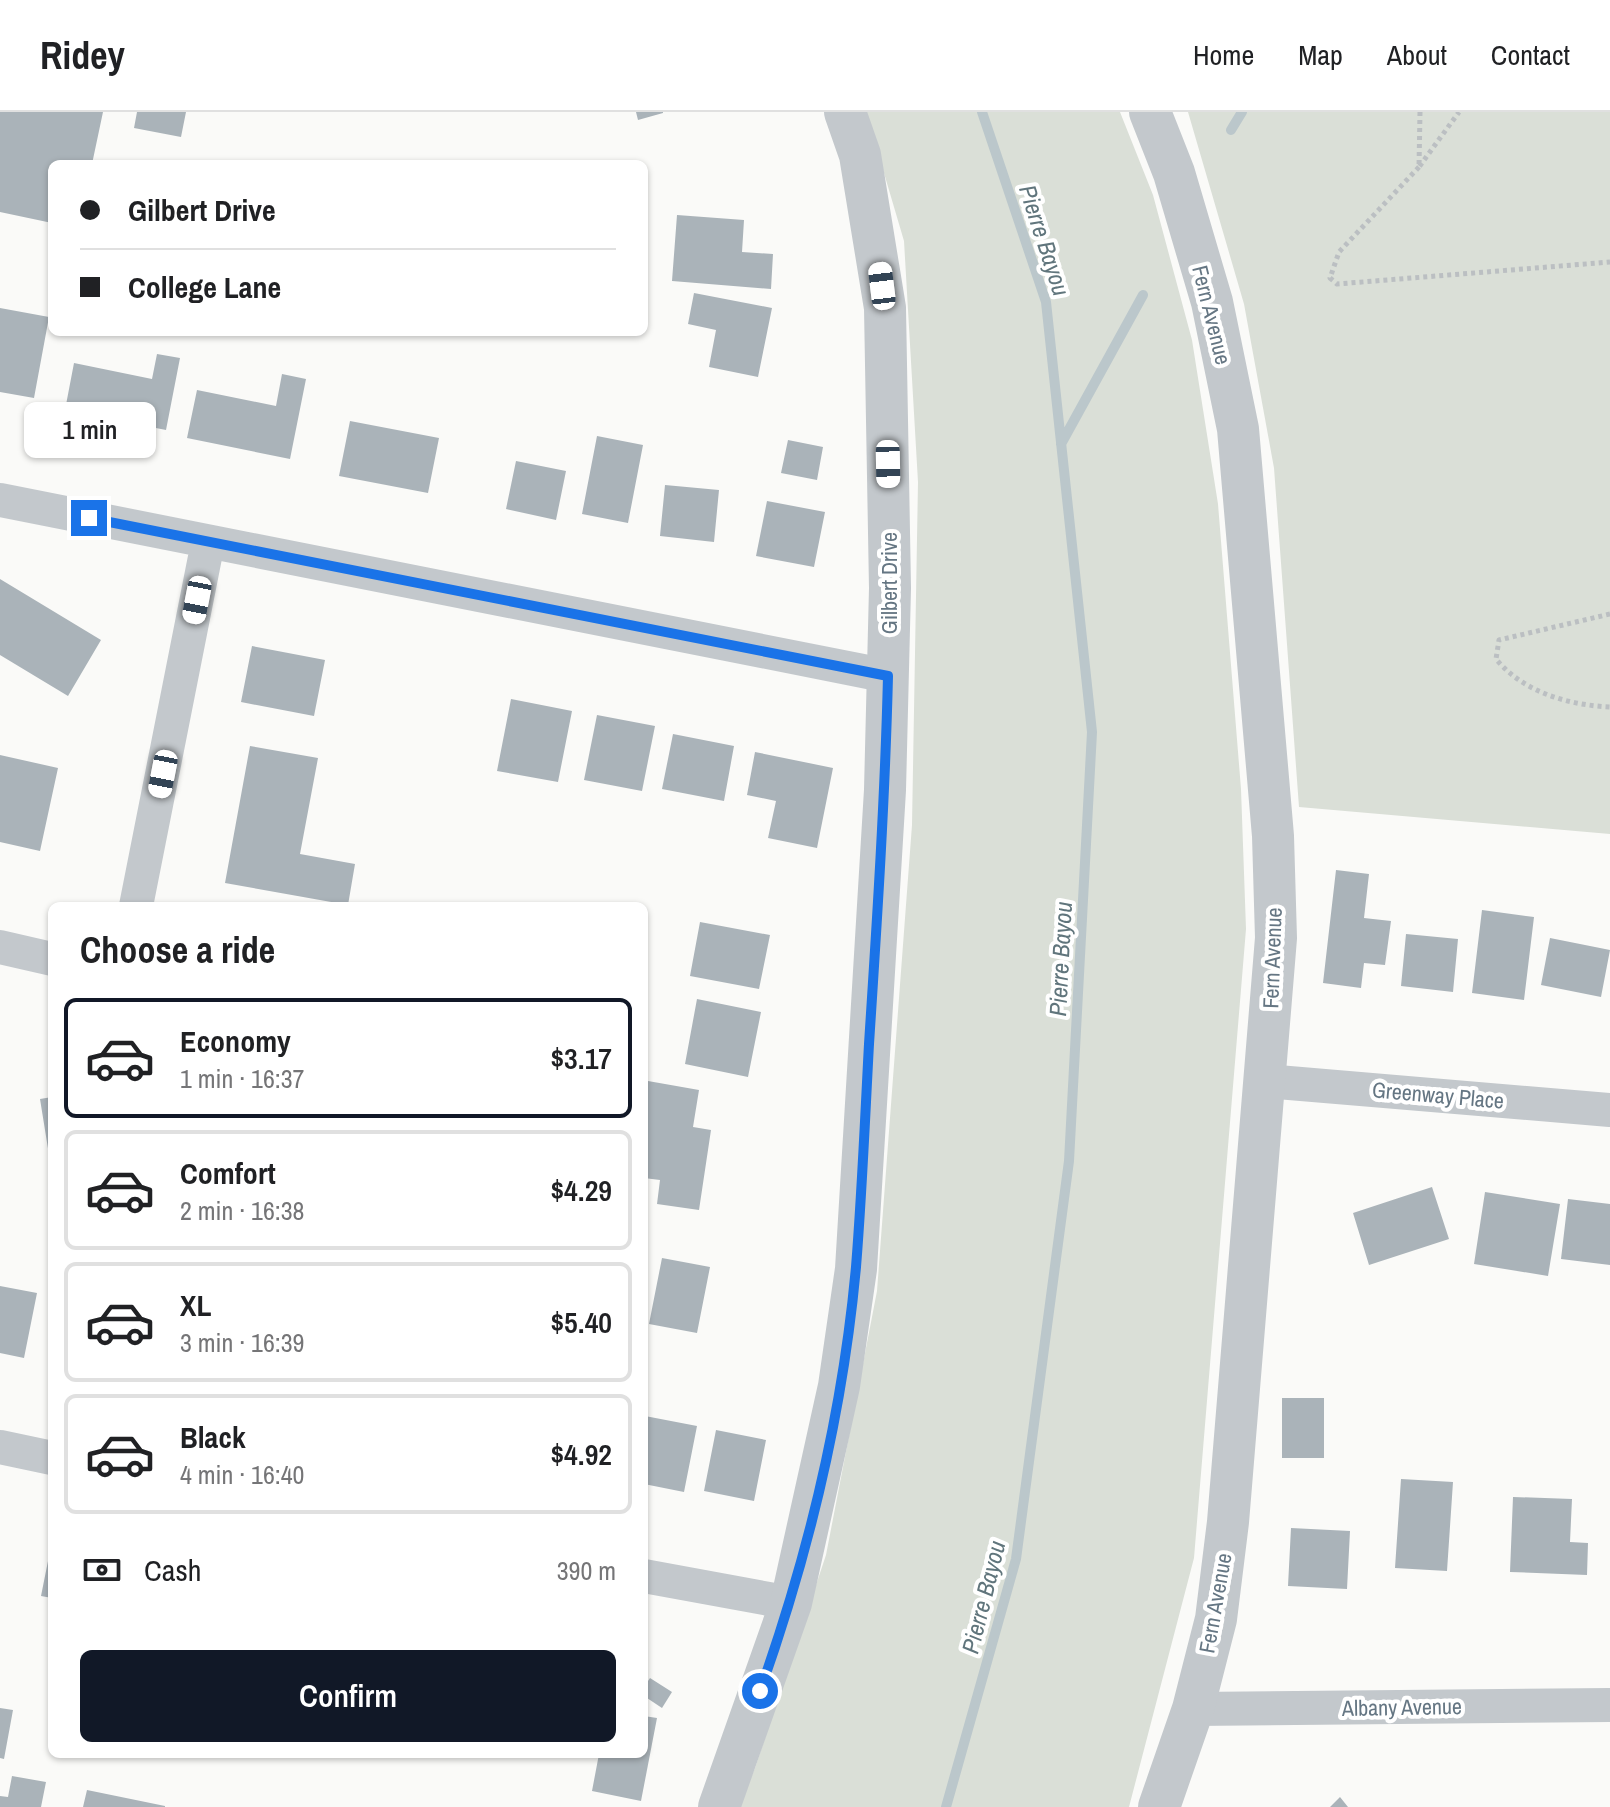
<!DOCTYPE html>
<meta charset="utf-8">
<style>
:root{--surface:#fff;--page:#f6f6f6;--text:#202124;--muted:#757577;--line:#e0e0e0;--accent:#111827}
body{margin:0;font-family:"Archivo Narrow",sans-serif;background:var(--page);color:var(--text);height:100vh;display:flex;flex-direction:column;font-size:30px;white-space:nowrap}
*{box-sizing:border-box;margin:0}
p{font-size:26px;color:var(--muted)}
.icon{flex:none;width:44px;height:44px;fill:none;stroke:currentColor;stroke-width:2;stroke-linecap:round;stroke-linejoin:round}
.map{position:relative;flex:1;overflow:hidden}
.details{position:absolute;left:48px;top:790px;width:600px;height:856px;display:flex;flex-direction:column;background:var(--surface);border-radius:12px;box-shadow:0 2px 6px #0004}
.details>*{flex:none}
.guide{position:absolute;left:48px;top:48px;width:600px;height:176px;border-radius:12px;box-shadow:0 2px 6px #0004;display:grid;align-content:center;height:176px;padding:0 32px;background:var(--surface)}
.end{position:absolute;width:36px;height:36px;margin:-18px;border:10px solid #1a73e8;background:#fff;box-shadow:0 0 0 4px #fff}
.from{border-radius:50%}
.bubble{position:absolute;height:56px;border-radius:12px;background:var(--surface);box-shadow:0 2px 6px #0004;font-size:26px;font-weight:600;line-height:56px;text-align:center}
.car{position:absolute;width:24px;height:48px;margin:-24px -12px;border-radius:10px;box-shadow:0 0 6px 2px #0007;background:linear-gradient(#fff 24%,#345 0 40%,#fff 0 76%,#345 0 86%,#fff 0)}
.guide b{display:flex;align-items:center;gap:28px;height:76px;font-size:30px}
.guide b+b{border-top:2px solid var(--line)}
.guide i{width:20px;height:20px;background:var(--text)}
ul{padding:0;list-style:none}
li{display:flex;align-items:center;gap:24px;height:120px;margin:0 16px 12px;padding:0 16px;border:4px solid var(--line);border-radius:12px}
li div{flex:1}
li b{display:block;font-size:30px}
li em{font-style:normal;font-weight:600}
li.active{border-color:var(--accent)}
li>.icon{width:72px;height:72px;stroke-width:1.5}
h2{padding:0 32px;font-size:36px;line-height:96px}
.pay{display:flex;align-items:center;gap:20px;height:88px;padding:0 32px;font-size:30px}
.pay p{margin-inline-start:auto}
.button{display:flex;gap:16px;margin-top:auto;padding:16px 32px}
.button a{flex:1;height:92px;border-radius:12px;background:var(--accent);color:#fff;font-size:32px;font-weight:600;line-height:92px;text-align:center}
header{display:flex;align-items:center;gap:48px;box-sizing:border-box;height:112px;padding:0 40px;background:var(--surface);border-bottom:2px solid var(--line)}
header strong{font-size:38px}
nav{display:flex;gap:44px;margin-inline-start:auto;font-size:28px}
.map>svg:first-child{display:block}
.green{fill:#dadfd7}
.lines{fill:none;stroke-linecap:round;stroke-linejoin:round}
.stream{stroke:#bbc7cb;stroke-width:10}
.building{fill:#aab3b9}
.path{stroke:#bbbfc2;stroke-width:5;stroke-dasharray:4 4;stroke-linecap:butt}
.minor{stroke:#c3c8cc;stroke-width:34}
.tertiary{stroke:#c3c8cc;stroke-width:42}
.route{stroke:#1a73e8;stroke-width:10}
.labels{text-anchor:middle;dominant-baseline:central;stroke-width:8;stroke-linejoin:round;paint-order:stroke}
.street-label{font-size:22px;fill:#657683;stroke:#fff}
.water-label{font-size:24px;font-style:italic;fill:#60757c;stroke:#fff}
</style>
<header>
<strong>Ridey</strong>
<nav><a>Home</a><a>Map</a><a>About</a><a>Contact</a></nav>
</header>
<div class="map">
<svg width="1610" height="1695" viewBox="0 0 1610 1695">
<rect width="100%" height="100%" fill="#fafaf8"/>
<path class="green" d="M 866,0 L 1120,0 L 1153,83 L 1192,228 L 1218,392 L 1241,677 L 1246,817 L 1194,1446 L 1129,1695 L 738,1695 L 755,1656 L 826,1443 L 877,1179 L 912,713 L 918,370 L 904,129 Z
M 1188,0 L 1610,0 L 1610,722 L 1299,695 L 1274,356 L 1244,192 Z"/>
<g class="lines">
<path class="stream" d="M 1231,18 L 1242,0
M 1061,332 L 1143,183
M 946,1695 L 1016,1447 L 1069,1049 L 1092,620 L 1046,190 L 982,0"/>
</g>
<path class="building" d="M 0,0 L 103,0 L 92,52 L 52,52 L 52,111 L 0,100 Z
M 137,0 L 186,0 L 181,25 L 134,16 Z
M 636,0 L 663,0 L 663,1 L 638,8 Z
M 677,103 L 744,108 L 742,140 L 773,142 L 771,177 L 672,169 Z
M 694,181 L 772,196 L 758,265 L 709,255 L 716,218 L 688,212 Z
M 0,196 L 49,205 L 34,286 L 0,280 Z
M 157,242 L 180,246 L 166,318 L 65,298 L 74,251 L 152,267 Z
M 282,262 L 306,267 L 290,347 L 187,326 L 197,278 L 276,294 Z
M 350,309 L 439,326 L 428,381 L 339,364 Z
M 597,324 L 643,333 L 628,411 L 582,402 Z
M 788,328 L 823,335 L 817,368 L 781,361 Z
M 516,349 L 566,359 L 556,408 L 506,397 Z
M 665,373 L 719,378 L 714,430 L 660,424 Z
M 767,389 L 825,400 L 814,455 L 756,444 Z
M 0,467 L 101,528 L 68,584 L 0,543 Z
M 252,534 L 325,548 L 314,604 L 241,590 Z
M 511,587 L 572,599 L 558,670 L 497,659 Z
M 597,603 L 655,614 L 642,679 L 584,668 Z
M 673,622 L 734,634 L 724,689 L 662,677 Z
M 250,634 L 318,646 L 300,742 L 355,752 L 348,793 L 225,771 Z
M 755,640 L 833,656 L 817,736 L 768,726 L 776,689 L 747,683 Z
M 0,643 L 58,656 L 40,739 L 0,730 Z
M 1336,758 L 1369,762 L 1364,806 L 1391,809 L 1385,853 L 1364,851 L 1361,876 L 1323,871 Z
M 1482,798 L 1534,805 L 1524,888 L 1472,881 Z
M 700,810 L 770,823 L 759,877 L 690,864 Z
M 1406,822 L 1458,827 L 1453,880 L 1401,874 Z
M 1550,826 L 1610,838 L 1601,885 L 1541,873 Z
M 697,887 L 761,900 L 748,965 L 685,952 Z
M 648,969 L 699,978 L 693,1015 L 711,1018 L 699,1098 L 657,1092 L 660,1068 L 644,1066 L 644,998 Z
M 52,985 L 52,1049 L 50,1049 L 40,987 Z
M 1432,1075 L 1449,1127 L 1369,1153 L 1353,1101 Z
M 1485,1080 L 1560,1092 L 1548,1164 L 1474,1152 Z
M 1568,1087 L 1610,1092 L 1610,1153 L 1561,1147 Z
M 662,1146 L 710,1155 L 697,1221 L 649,1212 Z
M 0,1174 L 37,1181 L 24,1246 L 0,1241 Z
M 1282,1286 L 1324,1286 L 1324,1346 L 1282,1346 Z
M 645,1304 L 697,1314 L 684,1380 L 644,1372 Z
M 716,1318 L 766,1328 L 754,1389 L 704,1379 Z
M 1401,1367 L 1453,1370 L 1447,1459 L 1395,1456 Z
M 1513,1385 L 1572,1387 L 1570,1430 L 1588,1431 L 1587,1463 L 1510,1460 Z
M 1291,1416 L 1350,1419 L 1347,1477 L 1288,1474 Z
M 51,1434 L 52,1434 L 52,1486 L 41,1484 Z
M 650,1566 L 672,1580 L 662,1596 L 644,1584 L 644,1575 Z
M 0,1596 L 13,1598 L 4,1647 L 0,1646 Z
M 644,1604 L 657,1606 L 641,1689 L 592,1679 L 599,1642 L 644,1642 Z
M 12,1664 L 46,1670 L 41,1695 L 0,1695 L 0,1684 L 8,1685 Z
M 87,1678 L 165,1694 L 165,1695 L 83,1695 Z
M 1340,1685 L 1348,1695 L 1330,1695 Z"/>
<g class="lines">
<path class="path" d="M 1420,0 L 1419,55 L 1459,0
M 1419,55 L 1339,140 L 1330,166 L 1337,172 L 1610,150
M 1610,502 L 1499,528 L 1496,547 C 1523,580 1568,593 1610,595"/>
<path class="minor" d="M 0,388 L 888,564
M 136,794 L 208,430
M 0,835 L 52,847
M 1265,969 L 1610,998
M 0,1335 L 52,1346
M 644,1464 L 791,1491
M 1193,1597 L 1610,1593"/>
<path class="tertiary" d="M 1150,0 L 1174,61 L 1212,190 L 1238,317 L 1273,724 L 1276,826 L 1228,1410 L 1216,1507 L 1193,1597 L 1159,1695
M 719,1695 L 791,1491 L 839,1274 L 856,1157 L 885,678 L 890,476 L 885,196 L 860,43 L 845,0"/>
</g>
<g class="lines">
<path class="route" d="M 89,406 L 888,564 C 885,687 877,809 869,932 C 865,1006 862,1081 856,1155 C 843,1298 808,1444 760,1579"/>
</g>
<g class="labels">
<g class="street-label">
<text transform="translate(1212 203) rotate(76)">Fern Avenue</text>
<text transform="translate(889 471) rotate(-90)">Gilbert Drive</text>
<text transform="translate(1272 846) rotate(-88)">Fern Avenue</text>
<text transform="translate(1438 983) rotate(5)">Greenway Place</text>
<text transform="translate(1215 1491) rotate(-80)">Fern Avenue</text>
<text transform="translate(1402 1595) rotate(-1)">Albany Avenue</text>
</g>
<g class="water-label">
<text transform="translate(1045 128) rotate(72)">Pierre Bayou</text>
<text transform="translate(1060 847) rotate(-87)">Pierre Bayou</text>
<text transform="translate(983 1485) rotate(-76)">Pierre Bayou</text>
</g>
</g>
</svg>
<i class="end from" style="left:760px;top:1579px"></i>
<i class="end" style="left:89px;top:406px"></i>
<div class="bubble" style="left:24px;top:290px;width:132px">1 min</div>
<i class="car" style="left:882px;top:174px;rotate:353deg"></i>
<i class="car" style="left:888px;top:352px;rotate:179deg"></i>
<i class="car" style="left:197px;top:488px;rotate:191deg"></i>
<i class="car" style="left:163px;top:662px;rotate:191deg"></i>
<div class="guide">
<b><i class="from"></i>Gilbert Drive</b>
<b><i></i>College Lane</b>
</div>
<section class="details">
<h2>Choose a ride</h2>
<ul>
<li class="active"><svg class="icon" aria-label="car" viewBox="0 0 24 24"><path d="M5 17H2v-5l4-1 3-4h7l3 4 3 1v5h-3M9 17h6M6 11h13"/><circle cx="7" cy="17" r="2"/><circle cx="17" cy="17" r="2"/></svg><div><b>Economy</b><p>1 min · 16:37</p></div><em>$3.17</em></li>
<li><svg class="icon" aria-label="car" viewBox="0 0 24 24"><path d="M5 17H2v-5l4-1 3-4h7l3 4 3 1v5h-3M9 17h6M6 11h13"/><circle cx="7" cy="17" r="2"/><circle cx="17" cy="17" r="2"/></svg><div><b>Comfort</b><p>2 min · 16:38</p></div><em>$4.29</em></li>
<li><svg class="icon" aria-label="car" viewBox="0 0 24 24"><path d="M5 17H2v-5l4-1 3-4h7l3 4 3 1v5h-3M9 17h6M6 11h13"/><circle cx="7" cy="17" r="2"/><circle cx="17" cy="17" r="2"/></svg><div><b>XL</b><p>3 min · 16:39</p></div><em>$5.40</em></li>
<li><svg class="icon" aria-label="car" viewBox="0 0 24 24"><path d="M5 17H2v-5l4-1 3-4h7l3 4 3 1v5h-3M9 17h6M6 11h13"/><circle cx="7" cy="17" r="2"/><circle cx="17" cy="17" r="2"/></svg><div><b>Black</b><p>4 min · 16:40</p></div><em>$4.92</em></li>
</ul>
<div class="pay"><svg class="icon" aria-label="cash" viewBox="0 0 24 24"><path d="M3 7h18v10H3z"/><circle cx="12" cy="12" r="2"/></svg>Cash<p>390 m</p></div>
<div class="button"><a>Confirm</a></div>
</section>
</div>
